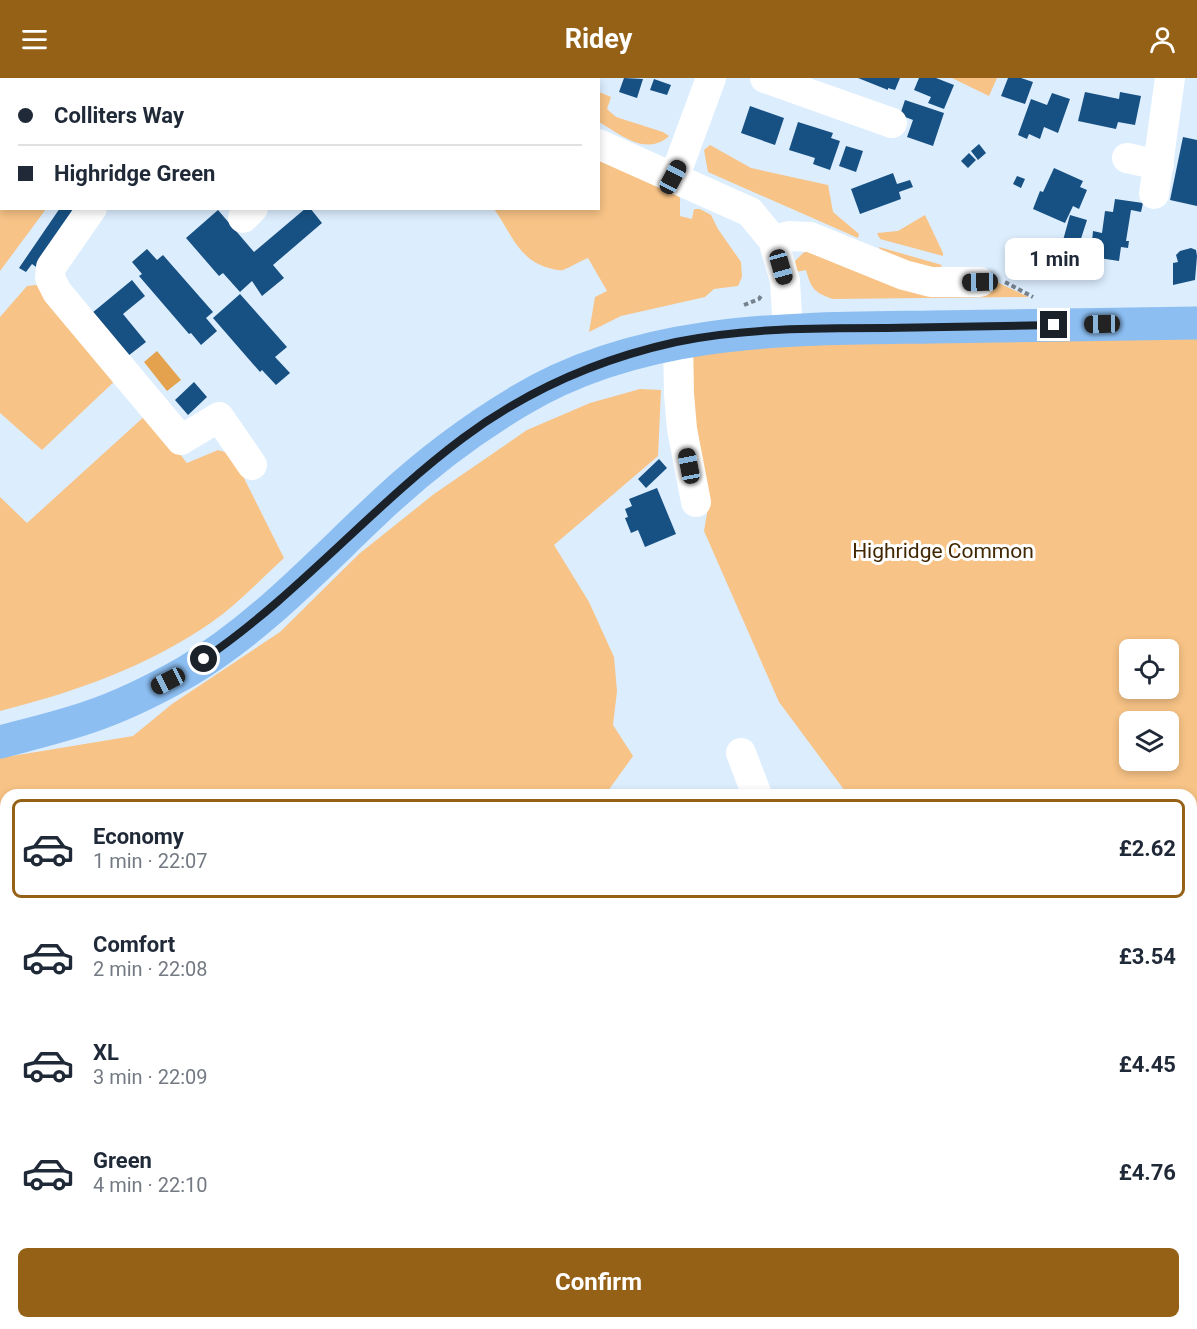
<!DOCTYPE html>
<meta charset="utf-8">
<style>
:root{--surface:#fff;--page:#f6f6f7;--text:#1f2937;--muted:#747a83;--line:#e0e1e3;--accent:#956116}
body{margin:0;font-family:Roboto,sans-serif;background:var(--page);color:var(--text);height:100vh;display:flex;flex-direction:column;font-size:22px;white-space:nowrap}
*{box-sizing:border-box;margin:0}
p{font-size:20px;color:var(--muted)}
.icon{flex:none;width:33px;height:33px;fill:none;stroke:currentColor;stroke-width:2;stroke-linecap:round;stroke-linejoin:round}
.map{position:relative;flex:1;overflow:hidden}
.sheet{position:absolute;left:0px;top:711px;width:1197px;height:540px;display:flex;flex-direction:column;background:var(--surface);border-radius:18px 18px 0 0;box-shadow:0 3px 9px #0003}
.sheet>*{flex:none}
.hud{position:absolute;left:0px;top:0px;width:600px;height:132px;box-shadow:0 3px 9px #0003;display:grid;align-content:center;height:132px;padding:0 18px;background:var(--surface)}
.tools{position:absolute;left:1119px;top:561px;display:grid;gap:12px}
.tools a{display:grid;place-items:center;width:60px;height:60px;border-radius:9px;background:var(--surface);box-shadow:0 3px 9px #0003;font-size:30px}
.end{position:absolute;width:27px;height:27px;margin:-14px;border:8px solid #1a2129;background:#fff;box-shadow:0 0 0 3px #fff}
.from{border-radius:50%}
.bubble{position:absolute;height:42px;border-radius:9px;background:var(--surface);box-shadow:0 3px 9px #0003;font-size:20px;font-weight:700;line-height:42px;text-align:center}
.car{position:absolute;width:18px;height:36px;margin:-18px -9px;border-radius:8px;box-shadow:0 0 4px 2px #0007;background:linear-gradient(#222 24%,#8ab4d8 0 40%,#222 0 76%,#8ab4d8 0 86%,#222 0)}
.hud b{display:flex;align-items:center;gap:21px;height:57px;font-size:22px}
.hud b+b{border-top:2px solid var(--line)}
.hud i{width:15px;height:15px;background:var(--text)}
ul{padding:10px 0 0;list-style:none}
li{display:flex;align-items:center;gap:18px;height:99px;margin:0 12px 9px;padding:0 6px;border:3px solid transparent;border-radius:9px}
li div{flex:1}
li b{display:block;font-size:22px}
li em{font-style:normal;font-weight:700}
li.selected{border-color:var(--accent)}
li>.icon{width:54px;height:54px;stroke-width:1.5}
.button{display:flex;gap:12px;margin-top:auto;padding:12px 18px}
.button a{flex:1;height:69px;border-radius:9px;background:var(--accent);color:#fff;font-size:24px;font-weight:700;line-height:69px;text-align:center}
header{display:flex;justify-content:space-between;align-items:center;height:78px;padding:0 18px;background:var(--accent);color:#fff;font-size:27px;font-weight:700}
.map>svg:first-child{display:block}
.green{fill:#f7c386;fill-rule:evenodd}
.water{fill:#e5a24e}
.lines{fill:none;stroke-linecap:round;stroke-linejoin:round}
.stream{stroke:#e5a24e;stroke-width:7}
.building{fill:#175183}
.path{stroke:#75818d;stroke-width:4;stroke-dasharray:4.5 3;stroke-linecap:butt}
.minor{stroke:#fff;stroke-width:30}
.highway{stroke:#8cbef2;stroke-width:33}
.route{stroke:#1a2129;stroke-width:8}
.labels{text-anchor:middle;dominant-baseline:central;stroke-width:6;stroke-linejoin:round;paint-order:stroke}
.park-label{font-size:21px;fill:#422802;stroke:#fff}
</style>
<header><svg class="icon" aria-label="menu" viewBox="0 0 24 24"><path d="M4 6h16M4 12h16M4 18h16"/></svg>Ridey<svg class="icon" aria-label="person" viewBox="0 0 24 24"><circle cx="12" cy="8" r="4"/><path d="M4 21q1-7 8-7t8 7"/></svg></header>
<div class="map">
<svg width="1197" height="1251" viewBox="0 0 1197 1251">
<rect width="100%" height="100%" fill="#dcedfe"/>
<path class="green" d="M 0,0 L 59,1 L 2,2 L 2,130 L 46,131 L 0,193 Z
M 952,0 L 997,0 L 989,18 Z
M 599,14 L 611,19 L 607,31 L 616,39 L 663,54 L 669,58 C 646,79 620,56 599,44 Z
M 710,67 L 751,90 L 828,107 L 833,134 L 859,156 L 858,160 L 708,94 L 704,72 Z
M 599,78 L 677,115 L 680,120 L 680,138 L 692,141 L 694,131 L 700,131 L 711,137 L 718,151 L 741,184 L 742,199 L 738,208 L 714,211 L 705,219 L 621,238 L 589,254 L 595,219 L 607,213 L 588,180 C 580,183 571,189 563,192 C 558,193 554,191 549,190 C 518,182 511,154 494,131 L 598,130 Z
M 925,137 L 943,175 L 943,178 L 880,161 L 877,155 L 898,153 Z
M 879,169 L 942,187 L 936,195 L 882,178 Z
M 811,170 L 986,199 L 1029,219 L 833,221 C 815,215 811,211 806,192 L 796,194 L 795,183 L 802,176 Z
M 46,206 L 120,298 L 42,372 L 0,335 L 0,239 L 27,208 Z
M 1197,258 L 1197,1243 L 1191,1244 L 1191,717 L 848,717 L 779,624 L 704,453 L 709,424 L 690,361 L 687,287 L 695,275 L 779,267 ZM 1130,572 L 1168,572 L 1168,610 L 1130,610 ZM 1130,644 L 1168,644 L 1168,682 L 1130,682 Z
M 640,311 L 661,312 L 658,378 L 554,467 L 589,524 L 614,579 L 617,613 L 613,647 L 633,678 L 605,717 L 6,717 L 6,1245 L 1183,1245 L 1179,1246 L 1183,1249 L 1177,1251 L 0,1251 L 0,680 L 133,658 L 172,626 L 280,554 L 359,476 L 434,416 L 466,394 L 527,352 L 590,325 Z
M 147,336 L 187,385 L 218,372 L 232,376 L 284,480 C 261,501 238,526 212,544 C 147,589 75,614 0,633 L 0,419 L 27,445 Z"/>
<path class="water" d="M 157,273 L 181,302 L 167,313 L 144,284 Z"/>
<g class="lines">
<path class="stream" d="M 0,818 L 6,823
M 509,1245 L 513,1251"/>
</g>
<path class="building" d="M 624,0 L 643,1 L 637,20 L 619,14 Z
M 858,0 L 900,0 L 895,12 L 888,10 L 888,12 Z
M 919,0 L 936,0 L 954,7 L 944,31 L 928,25 L 931,19 L 914,12 Z
M 1008,0 L 1021,0 L 1033,4 L 1025,26 L 1001,18 Z
M 654,1 L 671,7 L 667,17 L 650,12 Z
M 1085,14 L 1119,21 L 1120,14 L 1141,18 L 1135,47 L 1118,44 L 1116,51 L 1078,43 Z
M 1052,15 L 1070,21 L 1058,55 L 1044,49 L 1040,61 L 1029,56 L 1027,61 L 1018,57 L 1031,21 L 1047,27 Z
M 905,22 L 944,35 L 933,68 L 907,59 L 913,42 L 900,37 Z
M 750,28 L 784,40 L 775,67 L 741,55 Z
M 798,44 L 833,55 L 831,60 L 840,63 L 830,92 L 813,86 L 815,80 L 789,72 Z
M 1183,59 L 1197,62 L 1197,128 L 1170,122 Z
M 979,66 L 986,75 L 978,82 L 971,73 Z
M 846,68 L 863,73 L 856,94 L 839,88 Z
M 969,75 L 976,82 L 968,90 L 961,83 Z
M 1054,90 L 1083,103 L 1080,109 L 1087,112 L 1079,131 L 1073,128 L 1065,145 L 1033,131 L 1040,113 L 1043,114 Z
M 893,95 L 897,106 L 910,102 L 913,109 L 899,114 L 901,121 L 860,136 L 851,111 Z
M 1017,98 L 1025,101 L 1021,110 L 1013,106 Z
M 1115,121 L 1143,125 L 1141,134 L 1131,132 L 1126,163 L 1129,163 L 1128,170 L 1121,169 L 1119,183 L 1099,180 L 1101,166 L 1092,164 L 1093,153 L 1102,155 L 1105,133 L 1113,134 Z
M 60,130 L 89,130 L 39,191 L 32,186 L 26,194 L 19,190 Z
M 306,130 L 310,130 L 322,145 L 273,187 L 284,200 L 262,218 L 252,203 L 240,214 L 223,195 L 219,198 L 186,160 L 218,132 L 254,174 Z
M 1070,137 L 1087,142 L 1078,170 L 1062,166 Z
M 1191,170 L 1196,172 L 1197,178 L 1195,202 L 1173,207 L 1173,185 L 1178,184 L 1176,177 L 1180,173 Z
M 147,171 L 157,182 L 163,177 L 213,234 L 206,240 L 217,253 L 201,267 L 191,255 L 189,256 L 139,198 L 142,196 L 132,184 Z
M 132,202 L 145,218 L 123,236 L 146,264 L 128,278 L 92,235 Z
M 240,216 L 287,269 L 275,279 L 290,295 L 276,307 L 262,292 L 260,294 L 213,240 Z
M 194,304 L 207,319 L 188,337 L 175,322 Z
M 659,381 L 667,390 L 646,410 L 638,401 Z
M 657,410 L 676,456 L 645,469 L 638,452 L 631,455 L 625,440 L 628,439 L 625,431 L 632,428 L 629,421 Z"/>
<g class="lines">
<path class="path" d="M 516,0 L 518,2
M 0,2 L 1,0
M 1005,204 L 1033,219
M 744,227 L 759,221 L 761,218
M 0,927 L 6,930
M 370,1245 L 371,1251"/>
<path class="minor" d="M 108,0 L 109,2
M 466,0 L 468,2
M 765,0 L 892,45
M 348,2 L 349,0
M 598,66 L 750,134 L 773,162 L 785,203 L 788,252
M 1127,80 L 1159,87
M 673,99 L 680,84 L 711,0
M 1154,116 L 1170,0
M 92,130 L 51,189 L 50,200 L 57,214 L 181,362 L 219,339 L 252,387
M 243,140 L 253,130
M 773,162 L 789,158 L 810,159 L 904,197 L 931,204 L 980,204
M 678,264 L 679,316 L 682,351 L 696,424
M 741,675 L 757,717
M 1191,1002 L 1197,1004"/>
<path class="highway" d="M 0,664 C 30,656 60,649 89,639 C 122,628 156,611 186,594 C 262,549 322,482 387,422 C 427,385 472,351 519,323 C 643,248 792,251 932,249 C 1020,248 1109,246 1197,245"/>
</g>
<g class="lines">
<path class="route" d="M 204,581 C 298,517 372,428 463,360 C 526,313 599,281 676,264 C 742,250 818,250 886,250 C 942,249 998,248 1054,247"/>
</g>
<g class="labels">
<g class="park-label">
<text x="943" y="473">Highridge Common</text>
</g>
</g>
</svg>
<div class="tools">
<a><svg class="icon" aria-label="locate" viewBox="0 0 24 24"><circle cx="12" cy="12" r="6"/><path d="M12 2v4M12 18v4M2 12h4M18 12h4"/></svg></a>
<a><svg class="icon" aria-label="layers" viewBox="0 0 24 24"><path d="M12 4l9 5-9 5-9-5zM3 14l9 5 9-5"/></svg></a>
</div>
<i class="end from" style="left:204px;top:581px"></i>
<i class="end" style="left:1054px;top:247px"></i>
<div class="bubble" style="left:1005px;top:160px;width:99px">1 min</div>
<i class="car" style="left:673px;top:99px;rotate:28deg"></i>
<i class="car" style="left:781px;top:189px;rotate:164deg"></i>
<i class="car" style="left:980px;top:204px;rotate:269deg"></i>
<i class="car" style="left:1102px;top:246px;rotate:269deg"></i>
<i class="car" style="left:689px;top:388px;rotate:349deg"></i>
<i class="car" style="left:168px;top:603px;rotate:243deg"></i>
<div class="hud">
<b><i class="from"></i>Colliters Way</b>
<b><i></i>Highridge Green</b>
</div>
<section class="sheet">
<ul>
<li class="selected"><svg class="icon" aria-label="car" viewBox="0 0 24 24"><path d="M5 17H2v-5l4-1 3-4h7l3 4 3 1v5h-3M9 17h6M6 11h13"/><circle cx="7" cy="17" r="2"/><circle cx="17" cy="17" r="2"/></svg><div><b>Economy</b><p>1 min · 22:07</p></div><em>£2.62</em></li>
<li><svg class="icon" aria-label="car" viewBox="0 0 24 24"><path d="M5 17H2v-5l4-1 3-4h7l3 4 3 1v5h-3M9 17h6M6 11h13"/><circle cx="7" cy="17" r="2"/><circle cx="17" cy="17" r="2"/></svg><div><b>Comfort</b><p>2 min · 22:08</p></div><em>£3.54</em></li>
<li><svg class="icon" aria-label="car" viewBox="0 0 24 24"><path d="M5 17H2v-5l4-1 3-4h7l3 4 3 1v5h-3M9 17h6M6 11h13"/><circle cx="7" cy="17" r="2"/><circle cx="17" cy="17" r="2"/></svg><div><b>XL</b><p>3 min · 22:09</p></div><em>£4.45</em></li>
<li><svg class="icon" aria-label="car" viewBox="0 0 24 24"><path d="M5 17H2v-5l4-1 3-4h7l3 4 3 1v5h-3M9 17h6M6 11h13"/><circle cx="7" cy="17" r="2"/><circle cx="17" cy="17" r="2"/></svg><div><b>Green</b><p>4 min · 22:10</p></div><em>£4.76</em></li>
</ul>
<div class="button"><a>Confirm</a></div>
</section>
</div>
